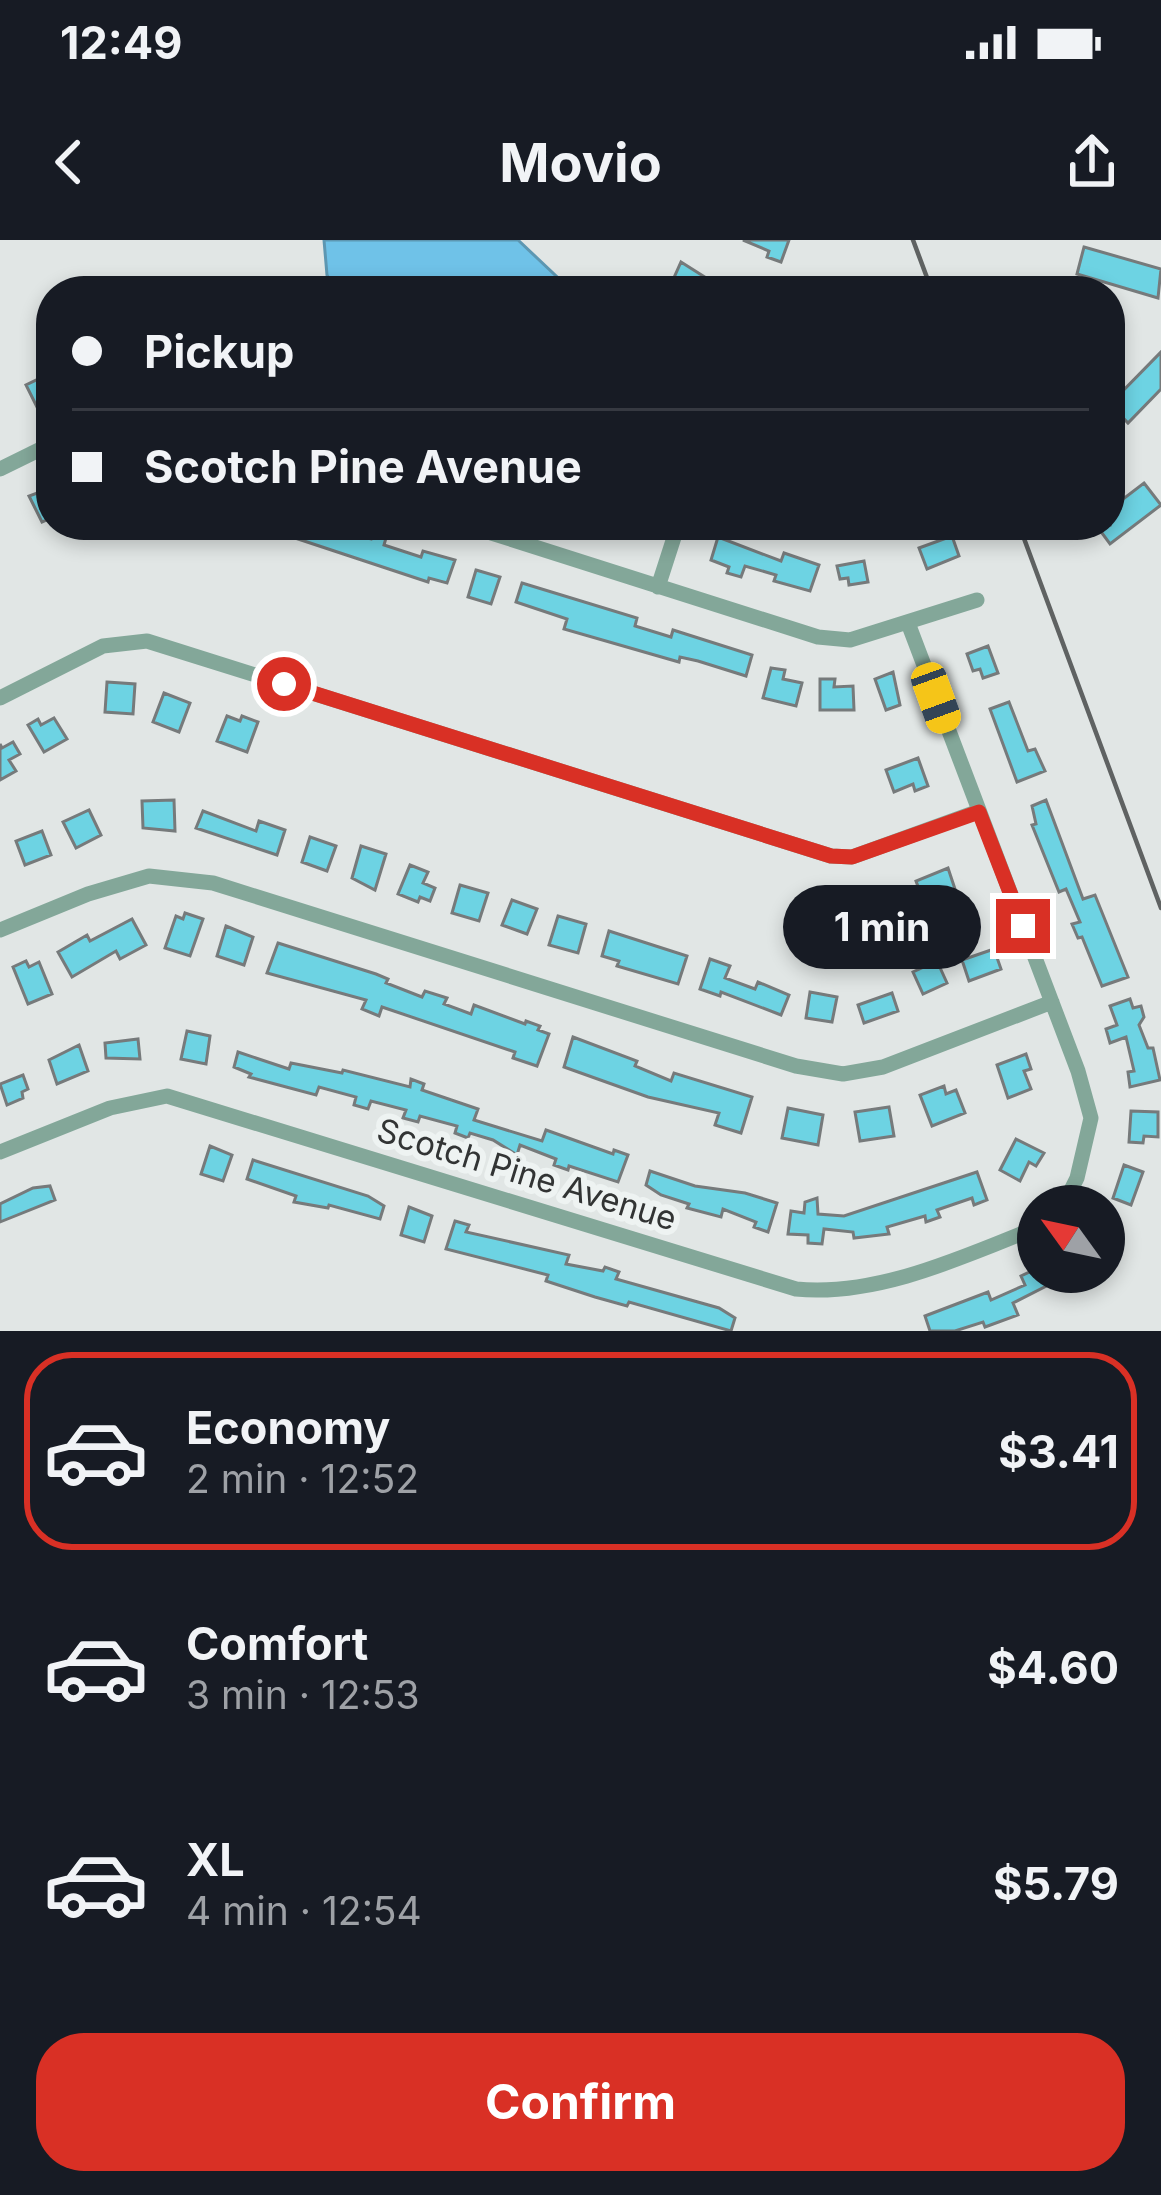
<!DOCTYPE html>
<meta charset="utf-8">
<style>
:root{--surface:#171b24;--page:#20242c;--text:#f1f3f6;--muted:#9ea1a6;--line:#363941;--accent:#d93025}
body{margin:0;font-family:Inter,sans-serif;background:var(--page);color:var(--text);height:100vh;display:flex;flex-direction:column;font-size:45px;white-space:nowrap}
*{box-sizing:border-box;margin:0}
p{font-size:39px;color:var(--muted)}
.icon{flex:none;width:66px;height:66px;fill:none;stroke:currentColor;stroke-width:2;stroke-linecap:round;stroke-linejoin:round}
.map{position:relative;height:1091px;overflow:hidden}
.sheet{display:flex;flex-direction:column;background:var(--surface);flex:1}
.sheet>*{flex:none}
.guide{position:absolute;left:36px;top:36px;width:1089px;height:264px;border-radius:48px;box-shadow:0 6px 18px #0003;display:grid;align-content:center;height:264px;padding:0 36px;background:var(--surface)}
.needle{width:78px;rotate:303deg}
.buttons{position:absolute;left:1017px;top:945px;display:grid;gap:24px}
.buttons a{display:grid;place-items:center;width:108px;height:108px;border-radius:50%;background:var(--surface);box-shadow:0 6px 18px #0003;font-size:60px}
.end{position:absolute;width:54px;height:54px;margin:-27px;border:15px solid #d93025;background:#fff;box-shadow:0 0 0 6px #fff}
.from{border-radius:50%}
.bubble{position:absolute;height:84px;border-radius:42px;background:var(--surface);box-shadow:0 6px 18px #0003;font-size:39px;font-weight:700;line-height:84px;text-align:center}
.car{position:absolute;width:36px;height:72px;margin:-36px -18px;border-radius:15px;box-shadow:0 0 9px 3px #0007;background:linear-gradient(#f5c518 24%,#345 0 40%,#f5c518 0 76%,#345 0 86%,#f5c518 0)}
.guide b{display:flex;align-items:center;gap:42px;height:114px;font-size:45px}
.guide b+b{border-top:3px solid var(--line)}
.guide i{width:30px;height:30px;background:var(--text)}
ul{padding:21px 0 0;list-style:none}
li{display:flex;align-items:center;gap:36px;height:198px;margin:0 24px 18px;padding:0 12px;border:6px solid transparent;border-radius:48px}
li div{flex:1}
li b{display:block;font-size:45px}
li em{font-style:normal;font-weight:700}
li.active{border-color:var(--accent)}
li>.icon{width:108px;height:108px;stroke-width:1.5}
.action{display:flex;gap:24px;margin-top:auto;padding:24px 36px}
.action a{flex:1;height:138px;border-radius:48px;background:var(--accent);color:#fff;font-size:48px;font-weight:700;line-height:138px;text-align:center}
.status{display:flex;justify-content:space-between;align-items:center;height:84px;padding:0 60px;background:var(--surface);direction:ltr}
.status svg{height:33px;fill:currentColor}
header{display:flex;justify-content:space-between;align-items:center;height:156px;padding:0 36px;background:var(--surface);font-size:54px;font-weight:700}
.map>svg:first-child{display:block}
.water{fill:#6fc2e8;stroke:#5d97b2;stroke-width:3}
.building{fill:#6dd3e3;stroke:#767a7b;stroke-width:3}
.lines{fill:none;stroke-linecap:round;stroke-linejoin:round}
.minor{stroke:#83a799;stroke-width:15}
.rail{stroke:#5f6262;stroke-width:4.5}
.route{stroke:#d93025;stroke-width:15}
.labels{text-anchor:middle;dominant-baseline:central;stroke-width:12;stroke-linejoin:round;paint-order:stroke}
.street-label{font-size:33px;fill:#323434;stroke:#eef3f2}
</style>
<div class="status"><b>12:49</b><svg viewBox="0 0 49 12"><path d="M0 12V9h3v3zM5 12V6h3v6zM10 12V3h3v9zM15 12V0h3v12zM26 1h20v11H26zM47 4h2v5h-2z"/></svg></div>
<header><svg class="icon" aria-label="back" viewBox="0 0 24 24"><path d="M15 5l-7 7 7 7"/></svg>Movio<svg class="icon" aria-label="share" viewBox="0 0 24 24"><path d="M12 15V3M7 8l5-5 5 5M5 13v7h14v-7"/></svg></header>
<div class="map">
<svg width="1161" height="1091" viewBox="0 0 1161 1091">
<rect width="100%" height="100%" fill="#e1e6e5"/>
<path class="water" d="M 324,0 L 518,0 L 572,51 L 512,51 L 463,40 L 364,49 L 333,45 L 327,35 Z"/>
<path class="building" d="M 743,0 L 789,0 L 781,22 L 767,17 L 769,11 Z
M 1084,7 L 1161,29 L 1158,58 L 1077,34 Z
M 681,22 L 711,41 L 705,51 L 668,51 Z
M 1161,112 L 1161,149 L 1128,183 L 1110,164 Z
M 51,133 L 51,158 L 37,167 L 26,145 Z
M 1144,243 L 1161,265 L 1110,304 L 1096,285 L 1110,285 L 1110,269 Z
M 51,248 L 51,278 L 42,282 L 29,256 Z
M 287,285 L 336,285 L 334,290 L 371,299 L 372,294 L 386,298 L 384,305 L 421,317 L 423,311 L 455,320 L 447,343 L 429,338 L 428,342 L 283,294 Z
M 952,296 L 959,316 L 927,329 L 919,308 Z
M 718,297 L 781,321 L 784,313 L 819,325 L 810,351 L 774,341 L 776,335 L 745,326 L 741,337 L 727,333 L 729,327 L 711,320 Z
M 864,321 L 868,342 L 849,345 L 848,338 L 840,339 L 837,326 Z
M 476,330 L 500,337 L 491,364 L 468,357 Z
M 522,343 L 637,378 L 635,386 L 671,397 L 673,390 L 752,415 L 746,436 L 698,421 L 680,417 L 679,422 L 564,389 L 567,379 L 516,362 Z
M 988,406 L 998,433 L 983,438 L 980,429 L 973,431 L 967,414 Z
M 771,428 L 785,430 L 783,439 L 802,443 L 796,466 L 763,458 Z
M 893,432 L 900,465 L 886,470 L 875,439 Z
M 820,439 L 835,439 L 834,447 L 853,446 L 854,470 L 820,470 Z
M 107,442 L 135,444 L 133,474 L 105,472 Z
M 164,453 L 190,463 L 179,492 L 153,482 Z
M 1009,462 L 1028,511 L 1035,509 L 1045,531 L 1017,542 L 990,469 Z
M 227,476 L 240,481 L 242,476 L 258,482 L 247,512 L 217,501 Z
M 54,478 L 67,499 L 44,512 L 28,485 L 38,479 L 41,485 Z
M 13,502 L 20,514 L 9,520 L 16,531 L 0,540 L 0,504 L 2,508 Z
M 918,518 L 928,546 L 915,551 L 913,544 L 894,552 L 886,530 Z
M 174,560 L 175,591 L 143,588 L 142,561 Z
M 1046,560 L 1083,659 L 1095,655 L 1128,737 L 1102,746 L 1082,697 L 1078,698 L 1072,684 L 1080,682 L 1066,649 L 1059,652 L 1032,585 L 1036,584 L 1032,566 Z
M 89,570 L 101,595 L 76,608 L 63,582 Z
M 203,571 L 256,591 L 259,581 L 285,590 L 277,615 L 196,588 Z
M 42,591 L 51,615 L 25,625 L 16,601 Z
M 310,597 L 336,606 L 327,631 L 302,622 Z
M 361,606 L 386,614 L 375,650 L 352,638 Z
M 410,625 L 428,632 L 423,643 L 435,648 L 430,661 L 420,657 L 418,662 L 398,654 Z
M 948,628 L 956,652 L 926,668 L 916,641 Z
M 460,645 L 488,653 L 479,681 L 452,673 Z
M 512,660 L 537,669 L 527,694 L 502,685 Z
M 185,673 L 203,679 L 190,716 L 165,708 L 176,676 L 183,679 Z
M 558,676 L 586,684 L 578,713 L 549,705 Z
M 132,679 L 146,705 L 120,719 L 116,711 L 72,737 L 58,712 L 87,695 L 90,701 Z
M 226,686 L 253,697 L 244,725 L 217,716 Z
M 609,691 L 687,716 L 678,744 L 617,726 L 619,721 L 602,716 Z
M 278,703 L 376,734 L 388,739 L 386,743 L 422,757 L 425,751 L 447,758 L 444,764 L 471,774 L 474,765 L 525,784 L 526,781 L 540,786 L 538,790 L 549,794 L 537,826 L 513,818 L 515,812 L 382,767 L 379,776 L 362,769 L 366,760 L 267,733 Z
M 994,709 L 1001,729 L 969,741 L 962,720 Z
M 710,719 L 730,726 L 725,738 L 755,749 L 758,742 L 789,755 L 781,775 L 721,752 L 720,756 L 700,749 Z
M 26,721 L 29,727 L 39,722 L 52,754 L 28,764 L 13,727 Z
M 937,721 L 947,743 L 923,754 L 913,732 Z
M 810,752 L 837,757 L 832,782 L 806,778 Z
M 892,753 L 898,771 L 864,783 L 858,765 Z
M 1130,759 L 1133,768 L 1141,766 L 1144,777 L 1139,785 L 1148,808 L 1153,808 L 1160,840 L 1130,847 L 1128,832 L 1134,831 L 1126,797 L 1110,803 L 1106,789 L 1117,785 L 1110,766 Z
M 187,791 L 210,796 L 206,824 L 181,819 Z
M 573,797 L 637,821 L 635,826 L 671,841 L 674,833 L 752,857 L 741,893 L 715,885 L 719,873 L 648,857 L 564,827 Z
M 138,799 L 140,819 L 106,818 L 105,803 Z
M 79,805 L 88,831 L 57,844 L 49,820 Z
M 238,812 L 289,829 L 291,823 L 342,833 L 343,830 L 410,847 L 411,839 L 424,844 L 422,850 L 478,869 L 474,880 L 542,901 L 546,890 L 613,914 L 614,910 L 628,915 L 618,942 L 569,926 L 568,930 L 554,925 L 556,919 L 520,905 L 517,915 L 493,900 L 470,893 L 468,898 L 455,893 L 457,886 L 420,876 L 418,882 L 403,878 L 406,870 L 371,861 L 368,869 L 354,865 L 356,857 L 319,847 L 316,855 L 249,837 L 251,834 L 234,827 Z
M 1026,814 L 1031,829 L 1024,831 L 1031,849 L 1008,858 L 997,825 Z
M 23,835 L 28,849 L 22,852 L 23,858 L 7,865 L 0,844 Z
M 944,846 L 946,854 L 956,850 L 965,873 L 932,886 L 920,855 Z
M 889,867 L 894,896 L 860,901 L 855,872 Z
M 788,868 L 823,875 L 818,905 L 782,898 Z
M 1131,871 L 1158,872 L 1158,897 L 1144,896 L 1143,903 L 1129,902 Z
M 1016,899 L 1044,913 L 1036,926 L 1029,922 L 1020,941 L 1000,930 Z
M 210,906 L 232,915 L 223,941 L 201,934 Z
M 253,920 L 368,956 L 384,966 L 380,979 L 329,965 L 328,968 L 294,962 L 296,956 L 247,939 Z
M 1124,925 L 1143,932 L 1131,965 L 1113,958 Z
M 650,931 L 695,946 L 745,953 L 777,963 L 768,992 L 754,987 L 756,982 L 723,969 L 721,977 L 687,968 L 689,964 L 661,955 L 646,945 Z
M 977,932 L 987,960 L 974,965 L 972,958 L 937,970 L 940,977 L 926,982 L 925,976 L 887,987 L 889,994 L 854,998 L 853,992 L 824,989 L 822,1004 L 808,1003 L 808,995 L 788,994 L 791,971 L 804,973 L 805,962 L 817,958 L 818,974 L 844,976 Z
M 50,946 L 55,960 L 0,982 L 0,964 L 33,948 Z
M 409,967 L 432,976 L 424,1002 L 401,995 Z
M 455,981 L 469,985 L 466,992 L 569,1015 L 566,1024 L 603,1031 L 605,1027 L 619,1032 L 616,1039 L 719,1068 L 735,1078 L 731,1091 L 629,1062 L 627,1066 L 595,1057 L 546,1041 L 548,1035 L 446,1009 Z
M 1038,1028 L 1038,1032 L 1074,1032 L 1013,1063 L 1018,1075 L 985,1087 L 983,1082 L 955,1091 L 930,1091 L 925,1076 L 988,1052 L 991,1060 L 1025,1045 L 1021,1036 Z"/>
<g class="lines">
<path class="minor" d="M 0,229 L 51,204
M 466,285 L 818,397 L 850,400 L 977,360
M 658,347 L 678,285
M 908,383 L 1078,831 L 1091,878 L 1077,938 L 1063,966
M 0,458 L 103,406 L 147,401 L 831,616 L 852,617 L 979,571
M 0,690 L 88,654 L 149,636 L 213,643 L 796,826 L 843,834 L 883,827 L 1052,762
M 0,912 L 110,868 L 167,856 L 796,1049 C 877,1057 963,1017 1038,987"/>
<path class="rail" d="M 913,0 L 932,51
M 1019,285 L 1161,668"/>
</g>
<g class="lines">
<path class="route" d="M 284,444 L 831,616 L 852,617 L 979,572 L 1023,686"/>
</g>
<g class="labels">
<g class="street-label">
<text transform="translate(527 934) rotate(17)">Scotch Pine Avenue</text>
</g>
</g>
</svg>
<div class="buttons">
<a><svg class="needle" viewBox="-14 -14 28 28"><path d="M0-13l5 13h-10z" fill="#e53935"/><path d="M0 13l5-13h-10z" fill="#9ea1a6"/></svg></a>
</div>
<i class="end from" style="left:284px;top:444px"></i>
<i class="end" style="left:1023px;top:686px"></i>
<div class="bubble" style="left:783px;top:645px;width:198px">1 min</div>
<i class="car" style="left:936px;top:458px;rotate:160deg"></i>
<div class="guide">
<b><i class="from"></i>Pickup</b>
<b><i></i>Scotch Pine Avenue</b>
</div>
</div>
<section class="sheet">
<ul>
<li class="active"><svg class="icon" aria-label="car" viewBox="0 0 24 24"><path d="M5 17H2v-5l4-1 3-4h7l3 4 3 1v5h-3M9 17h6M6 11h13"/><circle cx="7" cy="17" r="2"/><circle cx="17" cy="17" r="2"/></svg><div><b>Economy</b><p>2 min · 12:52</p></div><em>$3.41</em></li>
<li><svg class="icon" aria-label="car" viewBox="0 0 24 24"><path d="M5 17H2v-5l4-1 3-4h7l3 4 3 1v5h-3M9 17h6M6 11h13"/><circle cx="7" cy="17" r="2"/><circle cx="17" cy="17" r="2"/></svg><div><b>Comfort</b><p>3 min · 12:53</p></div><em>$4.60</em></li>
<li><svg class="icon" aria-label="car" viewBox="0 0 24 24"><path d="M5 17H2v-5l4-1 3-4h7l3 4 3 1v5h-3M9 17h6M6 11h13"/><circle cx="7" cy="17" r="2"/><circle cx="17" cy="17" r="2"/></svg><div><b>XL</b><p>4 min · 12:54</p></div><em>$5.79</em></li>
</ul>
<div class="action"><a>Confirm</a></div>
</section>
